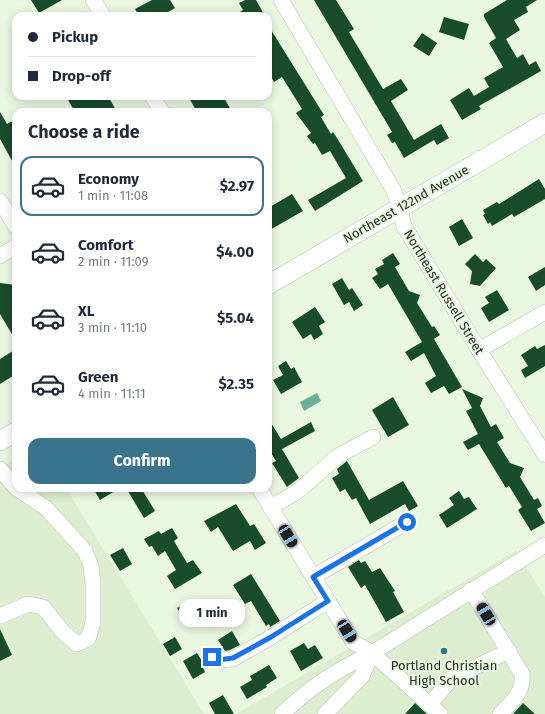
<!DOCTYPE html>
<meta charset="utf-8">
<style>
:root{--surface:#fff;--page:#f6f6f7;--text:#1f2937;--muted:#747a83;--line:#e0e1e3;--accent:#39748c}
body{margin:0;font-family:"Fira Sans",sans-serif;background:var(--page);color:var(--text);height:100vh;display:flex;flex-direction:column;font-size:15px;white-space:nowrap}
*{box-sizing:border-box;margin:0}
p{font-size:13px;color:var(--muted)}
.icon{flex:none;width:22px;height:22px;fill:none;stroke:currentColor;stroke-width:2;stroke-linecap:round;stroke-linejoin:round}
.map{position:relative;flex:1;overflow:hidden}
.sheet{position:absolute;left:12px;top:108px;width:260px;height:384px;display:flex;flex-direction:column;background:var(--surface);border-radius:12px;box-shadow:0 2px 10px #0003}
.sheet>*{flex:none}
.hud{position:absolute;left:12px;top:12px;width:260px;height:88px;border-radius:12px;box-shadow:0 2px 10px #0003;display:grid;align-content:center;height:88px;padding:0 16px;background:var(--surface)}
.end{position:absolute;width:18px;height:18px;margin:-9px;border:5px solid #1a73e8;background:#fff;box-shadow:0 0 0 2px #fff}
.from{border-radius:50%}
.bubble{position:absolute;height:28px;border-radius:12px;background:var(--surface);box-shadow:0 2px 10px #0003;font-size:13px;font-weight:700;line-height:28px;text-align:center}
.car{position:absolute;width:12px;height:24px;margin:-12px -6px;border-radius:5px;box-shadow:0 0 3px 1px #0007;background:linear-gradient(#222 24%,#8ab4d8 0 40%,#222 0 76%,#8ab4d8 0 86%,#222 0)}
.hud b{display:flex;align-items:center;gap:14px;height:38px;font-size:15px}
.hud b+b{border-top:1px solid var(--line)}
.hud i{width:10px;height:10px;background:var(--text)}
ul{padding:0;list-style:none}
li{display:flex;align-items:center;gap:12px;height:60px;margin:0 8px 6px;padding:0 8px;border:2px solid transparent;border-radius:12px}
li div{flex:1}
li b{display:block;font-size:15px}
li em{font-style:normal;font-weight:700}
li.current{border-color:var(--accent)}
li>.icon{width:36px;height:36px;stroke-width:1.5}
h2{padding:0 16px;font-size:18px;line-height:48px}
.primary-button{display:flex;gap:8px;margin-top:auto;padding:8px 16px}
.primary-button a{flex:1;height:46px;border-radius:12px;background:var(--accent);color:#fff;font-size:16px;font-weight:700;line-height:46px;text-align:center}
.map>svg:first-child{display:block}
.built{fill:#dcedd0}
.water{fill:#6ab198}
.building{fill:#194c2a}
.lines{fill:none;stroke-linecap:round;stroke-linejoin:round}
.minor-casing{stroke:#b7c3ae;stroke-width:16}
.major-casing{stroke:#b7c3ae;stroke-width:20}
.minor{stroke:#fff;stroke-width:15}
.major{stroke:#fff;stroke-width:19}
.route{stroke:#1a73e8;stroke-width:5}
.poi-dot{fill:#39748c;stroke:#e9f6e0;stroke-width:1.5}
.labels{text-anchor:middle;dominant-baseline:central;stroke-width:4;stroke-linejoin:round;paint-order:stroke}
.street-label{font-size:13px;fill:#292d25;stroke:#e9f6e0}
.poi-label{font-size:13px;fill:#292d25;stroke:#e9f6e0}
</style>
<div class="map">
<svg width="545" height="714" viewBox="0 0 545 714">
<rect width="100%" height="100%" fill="#e9f6e0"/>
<path class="built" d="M 16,459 L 16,488 L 66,488 L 204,714 L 0,714 L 0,469 Z
M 516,551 L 545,597 L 545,714 L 236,714 Z"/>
<path class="water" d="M 317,393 L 321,401 L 304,411 L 300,402 Z"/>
<path class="building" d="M 31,0 L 62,0 L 39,13 Z
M 152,0 L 170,0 L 175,8 L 161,16 L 139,16 L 135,9 Z
M 245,0 L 256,0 L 265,16 L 233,16 L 243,10 L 239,3 Z
M 314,0 L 336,0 L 354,29 L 349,32 L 383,89 L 401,79 L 408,90 L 391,101 L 414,140 L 441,124 L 449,138 L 437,145 L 434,140 L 404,158 L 395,142 L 392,143 L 387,135 L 392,132 Z
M 507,0 L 537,0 L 526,7 L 528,12 L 514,20 L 520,30 L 506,39 L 517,58 L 523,54 L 529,65 L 536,61 L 541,71 L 479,106 L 481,109 L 462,120 L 450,100 L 469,88 L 474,96 L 489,87 L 484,78 L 503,67 L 489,43 L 496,38 L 484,17 L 484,14 Z
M 444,17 L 469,24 L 464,40 L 439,32 Z
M 268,25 L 324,115 L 321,117 L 331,134 L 333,132 L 337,138 L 363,181 L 315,211 L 308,200 L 346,178 L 330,151 L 322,155 L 315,143 L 313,144 L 307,136 L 311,133 L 296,113 L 302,109 L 282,77 L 274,82 L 268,71 Z
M 422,33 L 437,43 L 429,56 L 413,46 Z
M 74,96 L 108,96 L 117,112 L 75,112 L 68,100 Z
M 188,96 L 223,96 L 232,112 L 197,112 Z
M 0,112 L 7,124 L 16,119 L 16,168 L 0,139 Z
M 539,179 L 545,189 L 545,199 L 514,217 L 512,214 L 492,226 L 490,222 L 488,224 L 483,215 L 485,214 L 483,210 L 497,202 L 499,204 Z
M 292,194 L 303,211 L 268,231 L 268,208 Z
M 462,219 L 473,238 L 459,246 L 449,227 Z
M 393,253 L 400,264 L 395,267 L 409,291 L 420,295 L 417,303 L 432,327 L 434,326 L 440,335 L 434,339 L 462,387 L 449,394 L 444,386 L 431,393 L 425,383 L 436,376 L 424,353 L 411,361 L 405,352 L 422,342 L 388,284 L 380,289 L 372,278 L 378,274 L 375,269 L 384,264 L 382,260 Z
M 475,254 L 483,262 L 486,259 L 496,268 L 480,286 L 470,284 L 472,271 L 465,264 Z
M 545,267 L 545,285 L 536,291 L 528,277 Z
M 342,278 L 349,290 L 352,288 L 363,305 L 354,311 L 349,302 L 344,305 L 332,284 Z
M 0,283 L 16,285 L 16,341 L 0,314 Z
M 497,290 L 509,310 L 489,322 L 481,308 L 489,303 L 485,297 Z
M 315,307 L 325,322 L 319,326 L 323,334 L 314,340 L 311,334 L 303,339 L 292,322 Z
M 545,345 L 545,366 L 525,378 L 521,370 L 528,366 L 521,355 L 535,346 L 537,349 Z
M 16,349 L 16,374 L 0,384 L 0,359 Z
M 286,361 L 291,369 L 294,367 L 302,382 L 281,394 L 273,380 L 283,375 L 278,366 Z
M 462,389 L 483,398 L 480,406 L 491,427 L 496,424 L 504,438 L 497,442 L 510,463 L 524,468 L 520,477 L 534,500 L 538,498 L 542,506 L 537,509 L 545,523 L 531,531 L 518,510 L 522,507 L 509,486 L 506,488 L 479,444 L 468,450 L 463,442 L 478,434 L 466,411 L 472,408 Z
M 393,397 L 409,425 L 388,437 L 372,410 Z
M 268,418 L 281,439 L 311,422 L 315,431 L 282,449 L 299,478 L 287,487 L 272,463 L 276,461 L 268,448 Z
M 347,461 L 369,500 L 403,481 L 418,506 L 409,511 L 405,504 L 370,524 L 356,498 L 352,500 L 345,489 L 340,492 L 332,478 L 339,474 L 337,469 Z
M 93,488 L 120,488 L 100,500 Z
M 126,488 L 141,488 L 155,511 L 144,518 Z
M 459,491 L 464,499 L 469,497 L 477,509 L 447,528 L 439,515 L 454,505 L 449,498 Z
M 236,504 L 250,526 L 254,524 L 266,543 L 255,550 L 250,541 L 233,551 L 218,527 L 211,532 L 204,521 Z
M 172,528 L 178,538 L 174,541 L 187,563 L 193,560 L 202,573 L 175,589 L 167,576 L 176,570 L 165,551 L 158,556 L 152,546 L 149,547 L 144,539 L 159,531 L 161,534 Z
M 123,548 L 132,564 L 120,571 L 110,555 Z
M 359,560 L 361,563 L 365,561 L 372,572 L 380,568 L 395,591 L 393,592 L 404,612 L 386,622 L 365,585 L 361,588 L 348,567 Z
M 251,574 L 280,621 L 270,627 L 269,624 L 266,626 L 251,601 L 245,604 L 233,585 Z
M 187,603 L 195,617 L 186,622 L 177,608 Z
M 0,629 L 12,655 L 0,661 Z
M 232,631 L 240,645 L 230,650 L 225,651 L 218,640 Z
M 175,637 L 182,649 L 170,656 L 163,644 Z
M 304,643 L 308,649 L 315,645 L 323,658 L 301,671 L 290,651 Z
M 197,653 L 204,664 L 202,665 L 205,672 L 193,679 L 183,661 Z
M 269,665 L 277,678 L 266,685 L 267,687 L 247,699 L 240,687 L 252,680 L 250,676 Z
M 223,695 L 234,714 L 215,714 L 209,703 Z
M 415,703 L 427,714 L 405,714 Z
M 523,703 L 535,714 L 513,714 Z"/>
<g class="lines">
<defs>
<path id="minor" d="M 93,0 L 103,16
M 281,0 L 393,189 L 400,208 L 404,226 L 479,350 L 545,455
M 152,96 L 162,112
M 0,201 L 16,227
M 0,256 L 16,246
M 479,350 L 545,312
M 0,469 L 16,488
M 259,488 L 353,642 L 372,653
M 270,507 L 297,492 L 338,456 L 373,437
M 313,577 L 407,522
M 471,590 L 522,674 C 524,692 512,702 500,714
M 0,616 L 28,604 L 43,607 L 63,632 L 77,644 L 88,639 L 93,623 L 93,583 L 91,566 L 85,551 L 46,508 L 16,488
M 212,657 L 218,660 L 233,659 L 271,637 L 328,601
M 430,704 L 452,678 L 509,651
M 282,714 C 310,687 337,670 372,653
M 325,714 L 362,676 L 372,653
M 440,714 L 372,653 L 545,545"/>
<path id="major" d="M 268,285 L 545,123
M 0,441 L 16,432"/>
</defs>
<use href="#minor" class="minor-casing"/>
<use href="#major" class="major-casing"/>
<use href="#minor" class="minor"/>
<use href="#major" class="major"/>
</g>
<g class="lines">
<path class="route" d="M 212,657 L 218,660 L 233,658 L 271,637 L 328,601 L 313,577 L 407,522"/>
</g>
<circle class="poi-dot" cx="444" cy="651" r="4"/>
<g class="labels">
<g class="street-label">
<text transform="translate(406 204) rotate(-30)">Northeast 122nd Avenue</text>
<text transform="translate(444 292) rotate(59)">Northeast Russell Street</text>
</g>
<g class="poi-label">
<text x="444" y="665">Portland Christian<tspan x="444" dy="15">High School</tspan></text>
</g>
</g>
</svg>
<i class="end from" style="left:407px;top:522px"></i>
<i class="end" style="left:212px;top:657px"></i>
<div class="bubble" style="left:179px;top:599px;width:66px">1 min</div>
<i class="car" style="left:288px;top:536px;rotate:149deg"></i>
<i class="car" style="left:486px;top:614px;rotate:329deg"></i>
<i class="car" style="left:347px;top:631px;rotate:148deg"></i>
<div class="hud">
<b><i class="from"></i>Pickup</b>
<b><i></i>Drop-off</b>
</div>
<section class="sheet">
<h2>Choose a ride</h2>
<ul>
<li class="current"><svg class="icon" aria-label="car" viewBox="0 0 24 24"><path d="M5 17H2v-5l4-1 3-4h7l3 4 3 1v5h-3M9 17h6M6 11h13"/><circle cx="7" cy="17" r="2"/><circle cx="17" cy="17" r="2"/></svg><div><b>Economy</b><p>1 min · 11:08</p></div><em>$2.97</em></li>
<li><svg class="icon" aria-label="car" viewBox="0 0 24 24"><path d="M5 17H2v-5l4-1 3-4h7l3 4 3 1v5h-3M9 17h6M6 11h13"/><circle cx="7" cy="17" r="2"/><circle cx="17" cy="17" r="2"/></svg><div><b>Comfort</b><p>2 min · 11:09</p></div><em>$4.00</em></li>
<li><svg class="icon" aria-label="car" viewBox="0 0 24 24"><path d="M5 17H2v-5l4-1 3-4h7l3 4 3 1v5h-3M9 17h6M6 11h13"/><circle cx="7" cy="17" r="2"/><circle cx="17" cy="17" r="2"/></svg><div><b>XL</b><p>3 min · 11:10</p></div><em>$5.04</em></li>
<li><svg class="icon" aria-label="car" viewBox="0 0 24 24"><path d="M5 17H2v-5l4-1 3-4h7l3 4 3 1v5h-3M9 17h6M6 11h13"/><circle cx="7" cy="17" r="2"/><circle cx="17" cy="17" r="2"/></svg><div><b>Green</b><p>4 min · 11:11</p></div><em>$2.35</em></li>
</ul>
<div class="primary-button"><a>Confirm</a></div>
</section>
</div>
